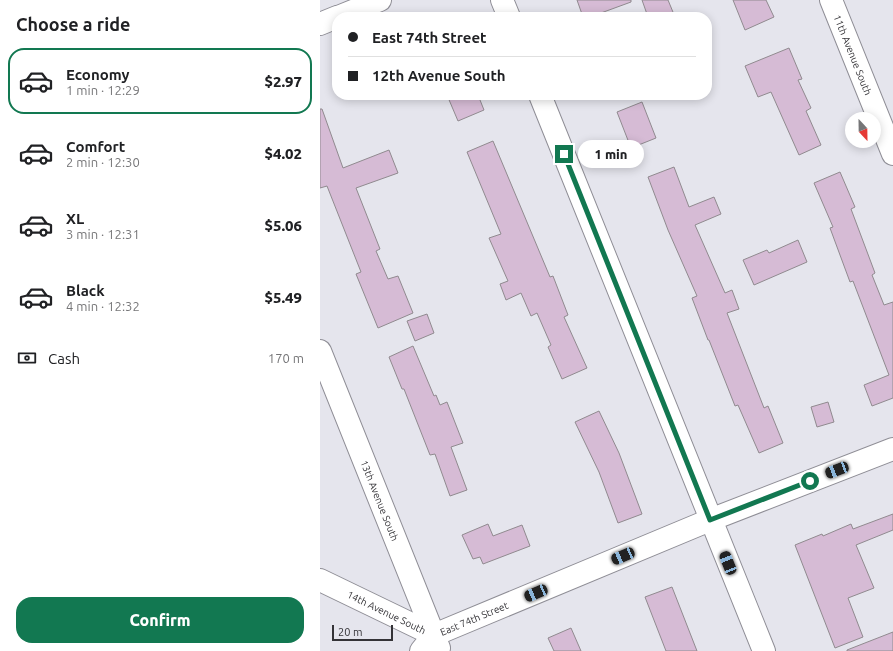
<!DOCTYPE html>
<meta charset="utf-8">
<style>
:root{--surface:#fff;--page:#f2f2f2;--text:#202124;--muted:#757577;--line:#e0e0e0;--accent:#127851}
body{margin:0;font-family:Ubuntu,sans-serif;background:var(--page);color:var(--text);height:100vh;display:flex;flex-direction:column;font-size:15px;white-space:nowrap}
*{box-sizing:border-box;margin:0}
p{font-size:13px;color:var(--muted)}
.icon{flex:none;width:22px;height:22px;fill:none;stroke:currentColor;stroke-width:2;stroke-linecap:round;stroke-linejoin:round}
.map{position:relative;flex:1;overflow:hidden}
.drawer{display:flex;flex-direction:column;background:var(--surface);width:320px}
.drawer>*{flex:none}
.banner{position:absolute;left:12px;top:12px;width:380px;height:88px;border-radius:16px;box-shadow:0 2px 10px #0003;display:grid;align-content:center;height:88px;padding:0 16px;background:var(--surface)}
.needle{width:26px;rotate:158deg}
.tools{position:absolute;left:525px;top:112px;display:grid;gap:8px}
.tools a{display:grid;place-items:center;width:36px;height:36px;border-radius:50%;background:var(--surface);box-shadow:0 2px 10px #0003;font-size:20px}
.scale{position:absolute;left:12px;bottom:10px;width:61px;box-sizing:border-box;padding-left:4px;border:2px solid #343337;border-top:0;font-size:11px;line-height:14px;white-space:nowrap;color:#343337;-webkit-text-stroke:3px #e5e5ed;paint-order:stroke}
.end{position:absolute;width:18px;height:18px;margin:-9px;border:5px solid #127851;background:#fff;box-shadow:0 0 0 2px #fff}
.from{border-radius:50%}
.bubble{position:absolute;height:28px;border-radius:14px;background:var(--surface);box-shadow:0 2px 10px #0003;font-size:13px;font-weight:800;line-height:28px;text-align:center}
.car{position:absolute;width:12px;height:24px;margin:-12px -6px;border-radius:5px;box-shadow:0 0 3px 1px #0007;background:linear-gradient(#222 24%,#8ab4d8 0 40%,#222 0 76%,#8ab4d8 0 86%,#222 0)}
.banner b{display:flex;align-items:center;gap:14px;height:38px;font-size:15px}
.banner b+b{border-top:1px solid var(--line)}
.banner i{width:10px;height:10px;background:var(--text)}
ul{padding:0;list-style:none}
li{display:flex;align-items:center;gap:12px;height:66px;margin:0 8px 6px;padding:0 8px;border:2px solid transparent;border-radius:16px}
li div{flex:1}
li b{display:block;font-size:15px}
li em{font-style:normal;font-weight:800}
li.on{border-color:var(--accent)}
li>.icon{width:36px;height:36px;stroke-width:1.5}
h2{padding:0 16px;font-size:18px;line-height:48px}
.pay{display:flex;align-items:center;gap:10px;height:44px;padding:0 16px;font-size:15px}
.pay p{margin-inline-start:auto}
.button{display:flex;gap:8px;margin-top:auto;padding:8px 16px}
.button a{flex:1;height:46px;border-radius:16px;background:var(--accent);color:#fff;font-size:16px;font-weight:800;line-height:46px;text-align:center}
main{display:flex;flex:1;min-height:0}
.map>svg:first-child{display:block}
.building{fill:#d6bbd5;stroke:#908a8f}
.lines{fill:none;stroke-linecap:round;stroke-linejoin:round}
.minor-casing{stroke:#8f8e96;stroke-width:24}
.minor{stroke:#fff;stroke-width:22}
.route{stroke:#127851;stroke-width:5}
.labels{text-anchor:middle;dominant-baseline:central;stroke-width:4;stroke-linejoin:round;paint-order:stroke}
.street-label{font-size:10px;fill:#343337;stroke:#e5e5ed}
</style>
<main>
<section class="drawer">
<h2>Choose a ride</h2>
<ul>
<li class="on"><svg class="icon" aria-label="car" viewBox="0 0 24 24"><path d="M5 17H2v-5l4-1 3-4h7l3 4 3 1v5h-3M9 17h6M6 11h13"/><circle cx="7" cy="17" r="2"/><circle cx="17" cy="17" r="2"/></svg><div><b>Economy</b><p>1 min · 12:29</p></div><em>$2.97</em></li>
<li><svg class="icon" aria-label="car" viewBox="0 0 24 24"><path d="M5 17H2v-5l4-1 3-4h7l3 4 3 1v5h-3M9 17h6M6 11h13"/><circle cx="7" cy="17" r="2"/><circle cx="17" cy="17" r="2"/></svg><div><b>Comfort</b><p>2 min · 12:30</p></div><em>$4.02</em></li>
<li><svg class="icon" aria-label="car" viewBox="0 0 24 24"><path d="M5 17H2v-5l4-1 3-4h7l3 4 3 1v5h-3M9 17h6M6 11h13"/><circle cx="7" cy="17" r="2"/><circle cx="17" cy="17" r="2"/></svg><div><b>XL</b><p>3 min · 12:31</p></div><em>$5.06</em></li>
<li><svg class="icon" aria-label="car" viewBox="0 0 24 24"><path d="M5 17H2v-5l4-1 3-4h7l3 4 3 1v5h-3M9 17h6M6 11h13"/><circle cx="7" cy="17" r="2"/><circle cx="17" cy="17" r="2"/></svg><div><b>Black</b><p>4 min · 12:32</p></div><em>$5.49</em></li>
</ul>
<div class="pay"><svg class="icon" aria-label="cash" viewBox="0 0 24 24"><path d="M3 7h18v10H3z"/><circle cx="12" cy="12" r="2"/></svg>Cash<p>170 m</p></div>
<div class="button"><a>Confirm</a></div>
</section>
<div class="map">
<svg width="573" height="651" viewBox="0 0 573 651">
<rect width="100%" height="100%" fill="#e5e5ed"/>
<path class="building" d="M 257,0 L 311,0 L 311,2 L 270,17 L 263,17 Z
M 322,0 L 348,0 L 355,17 L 328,17 Z
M 413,0 L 446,0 L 454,17 L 425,30 Z
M 469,48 L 482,79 L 478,80 L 491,108 L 486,111 L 501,145 L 479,155 L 451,92 L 438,97 L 425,66 Z
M 127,95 L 158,95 L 164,110 L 138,121 Z
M 322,102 L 336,138 L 311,148 L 297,112 Z
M 0,109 L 2,109 L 23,168 L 69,150 L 78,173 L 36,188 L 60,249 L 56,251 L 68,279 L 78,276 L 93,313 L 58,328 L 36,274 L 41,272 L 7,186 L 0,188 Z
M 173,141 L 230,277 L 233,276 L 248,315 L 244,317 L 267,368 L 242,379 L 228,347 L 231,345 L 217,313 L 211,316 L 201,293 L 186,300 L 180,284 L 188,281 L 169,238 L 181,234 L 147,152 Z
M 354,167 L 369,207 L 394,197 L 401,214 L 375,225 L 405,293 L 412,290 L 419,309 L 407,313 L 444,408 L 448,406 L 463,443 L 439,453 L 418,405 L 415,406 L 389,340 L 388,340 L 372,298 L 377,296 L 348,230 L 328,177 Z
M 520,172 L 535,207 L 531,209 L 555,273 L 552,275 L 564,305 L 573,302 L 573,398 L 552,406 L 544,385 L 569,375 L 533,281 L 530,282 L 510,228 L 513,227 L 494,183 Z
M 478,240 L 487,262 L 434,285 L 423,260 L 447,250 L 449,253 Z
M 107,314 L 114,333 L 95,341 L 87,321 Z
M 93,346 L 114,396 L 116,395 L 120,405 L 127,402 L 143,443 L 131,447 L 147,490 L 130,496 L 115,454 L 110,455 L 84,389 L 82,389 L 69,357 Z
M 508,402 L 514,422 L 497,427 L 491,407 Z
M 279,411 L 299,453 L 322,514 L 298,523 L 279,472 L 255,422 Z
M 573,514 L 573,530 L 536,545 L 554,588 L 528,598 L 543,637 L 515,648 L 475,545 L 502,534 L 503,536 L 531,524 L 533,529 Z
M 168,524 L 173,536 L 202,525 L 210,546 L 163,564 L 160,557 L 153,559 L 142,535 Z
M 352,587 L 377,651 L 346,651 L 325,597 Z
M 251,628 L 261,651 L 234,651 L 228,638 Z
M 573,632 L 573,651 L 527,651 L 527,650 Z"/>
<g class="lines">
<defs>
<g id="minor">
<path d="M 182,0 L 189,17"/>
<path id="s1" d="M 511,0 L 573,154"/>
<path d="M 18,17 L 60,0"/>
<path d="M 0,24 L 17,17"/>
<path d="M 220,95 L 444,651"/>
<path id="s2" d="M 0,351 L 119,648"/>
<path id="s3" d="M 0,580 L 114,635"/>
<path id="s4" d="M 101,651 L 114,635 L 390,520 L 573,449"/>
</g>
</defs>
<use href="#minor" class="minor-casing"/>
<use href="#minor" class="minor"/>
</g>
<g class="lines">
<path class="route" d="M 244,154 L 390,520 L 490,481"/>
</g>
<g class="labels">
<g class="street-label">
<text stroke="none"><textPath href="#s1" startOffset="59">11th Avenue South</textPath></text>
<text stroke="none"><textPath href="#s2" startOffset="161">13th Avenue South</textPath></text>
<text stroke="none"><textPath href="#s3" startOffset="74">14th Avenue South</textPath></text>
<text stroke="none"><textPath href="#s4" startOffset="64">East 74th Street</textPath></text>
</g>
</g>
</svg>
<div class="tools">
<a><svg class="needle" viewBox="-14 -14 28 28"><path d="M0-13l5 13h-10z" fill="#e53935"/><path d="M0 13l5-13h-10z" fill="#757577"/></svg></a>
</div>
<div class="scale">20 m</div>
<i class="end from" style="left:490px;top:481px"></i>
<i class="end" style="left:244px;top:154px"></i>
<div class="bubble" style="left:258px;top:140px;width:66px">1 min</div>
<i class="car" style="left:517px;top:470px;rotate:249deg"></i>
<i class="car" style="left:303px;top:556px;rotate:247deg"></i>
<i class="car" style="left:408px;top:563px;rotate:338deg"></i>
<i class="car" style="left:216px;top:593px;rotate:247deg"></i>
<div class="banner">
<b><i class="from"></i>East 74th Street</b>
<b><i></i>12th Avenue South</b>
</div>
</div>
</main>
